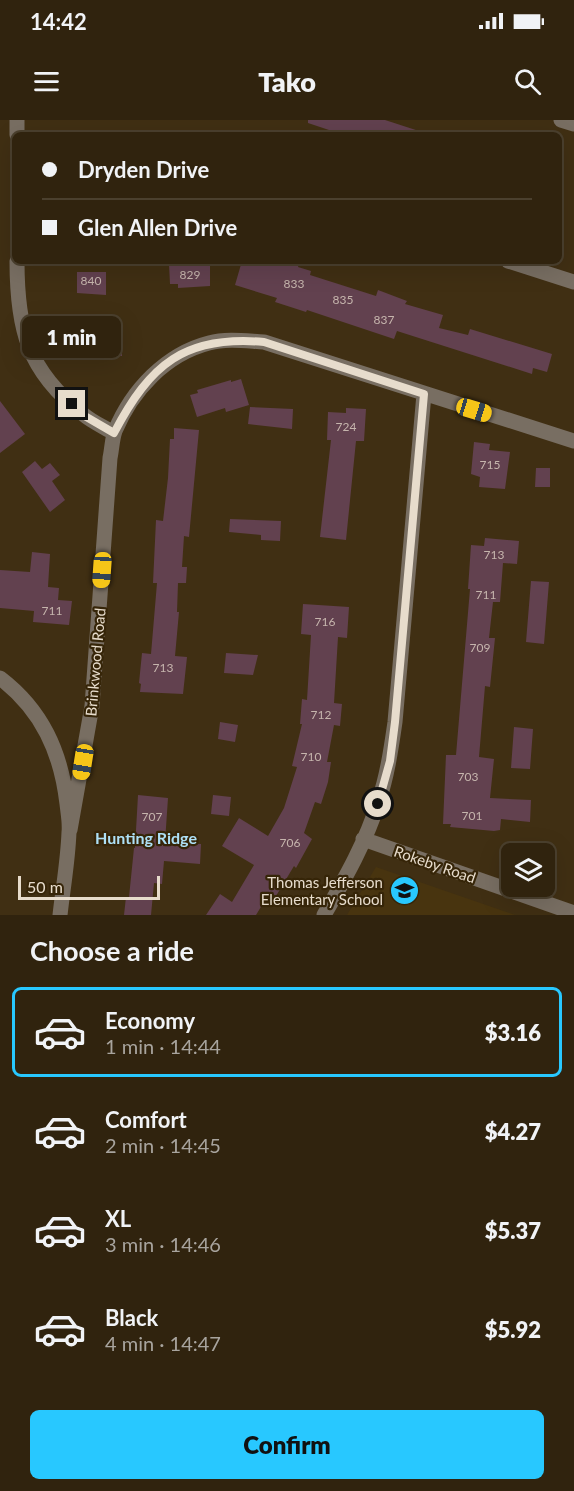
<!DOCTYPE html>
<meta charset="utf-8">
<style>
:root{--surface:#30230e;--page:#3c2f1c;--text:#f1f3f6;--muted:#a8a49e;--line:#4b402e;--accent:#28c8ff}
body{margin:0;font-family:Lato,sans-serif;background:var(--page);color:var(--text);height:100vh;display:flex;flex-direction:column;font-size:22px;white-space:nowrap}
*{box-sizing:border-box;margin:0}
p{font-size:20px;color:var(--muted)}
.icon{flex:none;width:33px;height:33px;fill:none;stroke:currentColor;stroke-width:2;stroke-linecap:round;stroke-linejoin:round}
.map{position:relative;height:795px;overflow:hidden}
.sheet{display:flex;flex-direction:column;background:var(--surface);flex:1}
.sheet>*{flex:none}
.guide{position:absolute;left:12px;top:12px;width:550px;height:132px;border-radius:9px;box-shadow:0 6px 24px #0002,0 0 0 2px var(--line);display:grid;align-content:center;height:132px;padding:0 30px;background:var(--surface)}
.tools{position:absolute;left:501px;top:723px;display:grid;gap:12px}
.tools a{display:grid;place-items:center;width:54px;height:54px;border-radius:9px;background:var(--surface);box-shadow:0 6px 24px #0002,0 0 0 2px var(--line);font-size:30px}
.scale{position:absolute;left:18px;bottom:15px;width:142px;box-sizing:border-box;padding-left:6px;border:3px solid #e7dccc;border-top:0;font-size:16px;line-height:21px;white-space:nowrap;color:#e7dccc;-webkit-text-stroke:4px #362508;paint-order:stroke}
.end{position:absolute;width:27px;height:27px;margin:-14px;border:8px solid #e7dccc;background:#111;box-shadow:0 0 0 3px #111}
.from{border-radius:50%}
.bubble{position:absolute;height:42px;border-radius:9px;background:var(--surface);box-shadow:0 6px 24px #0002,0 0 0 2px var(--line);font-size:20px;font-weight:800;line-height:42px;text-align:center}
.car{position:absolute;width:18px;height:36px;margin:-18px -9px;border-radius:8px;box-shadow:0 0 4px 2px #0007;background:linear-gradient(#f5c518 24%,#345 0 40%,#f5c518 0 76%,#345 0 86%,#f5c518 0)}
.guide b{display:flex;align-items:center;gap:21px;height:57px;font-size:22px}
.guide b+b{border-top:2px solid var(--line)}
.guide i{width:15px;height:15px;background:var(--text)}
ul{padding:0;list-style:none}
li{display:flex;align-items:center;gap:18px;height:90px;margin:0 12px 9px;padding:0 18px;border:3px solid transparent;border-radius:9px}
li div{flex:1}
li b{display:block;font-size:22px}
li em{font-style:normal;font-weight:800}
li.on{border-color:var(--accent)}
li>.icon{width:54px;height:54px;stroke-width:1.5}
h2{padding:0 30px;font-size:27px;line-height:72px}
.button{display:flex;gap:12px;margin-top:auto;padding:12px 30px}
.button a{flex:1;height:69px;border-radius:9px;background:var(--accent);color:#111;font-size:24px;font-weight:800;line-height:69px;text-align:center}
.status{display:flex;justify-content:space-between;align-items:center;height:42px;padding:0 30px;background:var(--surface);direction:ltr}
.status svg{height:16px;fill:currentColor}
header{display:flex;justify-content:space-between;align-items:center;height:78px;padding:0 30px;background:var(--surface);font-size:27px;font-weight:800}
.map>svg:first-child{display:block}
.built{fill:#48340f}
.building{fill:#62414f}
.lines{fill:none;stroke-linecap:round;stroke-linejoin:round}
.minor{stroke:#786e62;stroke-width:15}
.route{stroke:#e7dccc;stroke-width:8}
.labels{text-anchor:middle;dominant-baseline:central;stroke-width:4.5;stroke-linejoin:round;paint-order:stroke}
.number-label{font-size:12px;fill:#c6b5ad}
.street-label{font-size:15px;fill:#e7dccc;stroke:#362508}
.poi-label{font-size:15px;fill:#e7dccc;stroke:#362508;text-anchor:end}
.neighbourhood-label{font-size:16px;font-weight:bold;fill:#aee0f6;stroke:#362508}
</style>
<div class="status"><b>14:42</b><svg viewBox="0 0 49 12"><path d="M0 12V9h3v3zM5 12V6h3v6zM10 12V3h3v9zM15 12V0h3v12zM26 1h20v11H26zM47 4h2v5h-2z"/></svg></div>
<header><svg class="icon" aria-label="menu" viewBox="0 0 24 24"><path d="M4 6h16M4 12h16M4 18h16"/></svg>Tako<svg class="icon" aria-label="search" viewBox="0 0 24 24"><circle cx="10" cy="10" r="6"/><path d="M15 15l6 6"/></svg></header>
<div class="map">
<svg width="574" height="795" viewBox="0 0 574 795">
<rect width="100%" height="100%" fill="#402f13"/>
<path class="built" d="M 376,747 L 515,795 L 347,795 Z"/>
<path class="building" d="M 308,0 L 385,0 L 422,12 L 421,15 L 344,15 L 308,3 Z
M 210,141 L 210,166 L 178,168 L 178,164 L 170,164 L 169,144 L 177,144 L 177,142 Z
M 242,141 L 300,141 L 298,147 L 311,151 L 310,155 L 376,176 L 378,170 L 407,181 L 405,184 L 443,195 L 439,208 L 468,215 L 470,209 L 552,234 L 547,252 L 533,248 L 532,254 L 397,211 L 394,219 L 307,190 L 306,192 L 275,182 L 277,178 L 235,165 Z
M 77,152 L 106,152 L 106,175 L 77,173 Z
M 86,214 L 113,214 L 113,216 L 122,216 L 122,236 L 113,236 L 113,238 L 86,238 L 86,236 L 78,236 L 78,216 L 86,216 Z
M 241,259 L 249,285 L 226,292 L 225,288 L 197,297 L 190,275 L 198,273 L 197,270 L 231,260 L 231,262 Z
M 0,281 L 25,314 L 0,333 Z
M 250,287 L 293,289 L 292,309 L 248,304 Z
M 346,288 L 366,289 L 364,321 L 356,321 L 346,420 L 320,417 L 331,320 L 327,320 L 328,292 L 346,293 Z
M 174,308 L 199,310 L 189,417 L 184,416 L 182,447 L 187,447 L 186,463 L 178,463 L 177,492 L 179,492 L 175,536 L 187,537 L 183,574 L 140,572 L 141,564 L 139,563 L 142,533 L 151,534 L 157,463 L 153,463 L 156,400 L 163,401 L 168,358 L 170,319 L 174,319 Z
M 474,322 L 490,324 L 489,330 L 510,332 L 505,369 L 479,367 L 480,357 L 471,354 Z
M 35,341 L 42,349 L 50,343 L 60,355 L 52,361 L 65,380 L 50,392 L 22,352 Z
M 536,348 L 550,348 L 550,367 L 535,367 Z
M 230,399 L 281,401 L 280,421 L 261,420 L 261,415 L 229,412 Z
M 485,418 L 519,421 L 517,444 L 503,443 L 500,482 L 493,482 L 489,518 L 495,518 L 490,567 L 485,566 L 479,637 L 494,639 L 490,678 L 531,680 L 530,702 L 501,699 L 500,710 L 494,711 L 450,707 L 451,704 L 443,704 L 446,635 L 456,635 L 470,469 L 468,469 L 471,425 L 484,426 Z
M 32,432 L 50,434 L 48,467 L 59,468 L 58,480 L 72,481 L 69,505 L 33,502 L 34,491 L 0,488 L 0,450 L 30,452 Z
M 531,461 L 549,462 L 544,524 L 526,522 Z
M 303,484 L 349,487 L 347,518 L 338,517 L 334,583 L 342,584 L 340,606 L 334,605 L 327,642 L 331,642 L 328,662 L 321,684 L 315,682 L 304,713 L 312,719 L 296,748 L 294,746 L 276,776 L 270,772 L 256,795 L 206,795 L 220,774 L 232,782 L 254,745 L 222,726 L 239,698 L 268,716 L 284,688 L 297,647 L 292,646 L 302,604 L 300,604 L 302,579 L 307,580 L 311,515 L 301,514 Z
M 226,533 L 258,535 L 253,555 L 224,553 Z
M 220,602 L 238,605 L 235,622 L 218,619 Z
M 514,607 L 533,609 L 530,649 L 511,648 Z
M 138,675 L 168,678 L 165,722 L 201,724 L 200,744 L 164,741 L 162,764 L 154,763 L 151,795 L 124,795 L 126,777 L 129,777 L 134,728 L 135,728 Z
M 213,675 L 231,677 L 229,696 L 211,694 Z"/>
<g class="lines">
<path class="minor" d="M 17,0 L 17,15
M 561,0 L 574,4
M 17,141 C 17,208 27,251 83,294 C 92,302 104,307 114,313
M 508,141 L 574,162
M 0,558 C 42,590 61,632 67,684 C 68,693 70,703 69,712 C 68,740 63,768 60,795
M 70,710 L 92,586 L 110,338 C 112,329 112,319 115,311 C 132,270 166,234 209,223 C 227,218 246,221 264,222 L 574,321
M 363,719 L 574,793
M 324,795 C 344,760 366,722 378,683 C 387,657 391,630 395,602 L 424,274"/>
</g>
<g class="lines">
<path class="route" d="M 72,284 L 83,295 L 114,313 C 150,244 185,215 264,222 L 424,274 L 395,602 L 390,641 L 378,684"/>
</g>
<defs>
<symbol id="school-disc" viewBox="-11 -11 22 22"><circle r="9.5" fill="#28c8ff" stroke="#362508"/><path d="M0-5L7-2L0 1L-7-2ZM-4 1L0 2.5L4 1V4Q0 6-4 4Z" fill="#111"/></symbol>
</defs>
<g fill-rule="evenodd">
<use href="#school-disc" x="388" y="754" width="33" height="33"/>
</g>
<g class="labels">
<g class="number-label">
<text x="190" y="154">829</text>
<text x="91" y="160">840</text>
<text x="294" y="163">833</text>
<text x="343" y="179">835</text>
<text x="384" y="199">837</text>
<text x="346" y="306">724</text>
<text x="490" y="344">715</text>
<text x="494" y="434">713</text>
<text x="486" y="474">711</text>
<text x="52" y="490">711</text>
<text x="325" y="501">716</text>
<text x="480" y="527">709</text>
<text x="163" y="547">713</text>
<text x="321" y="594">712</text>
<text x="311" y="636">710</text>
<text x="468" y="656">703</text>
<text x="472" y="695">701</text>
<text x="152" y="696">707</text>
<text x="290" y="722">706</text>
</g>
<g class="street-label">
<text transform="translate(95 542) rotate(-85)">Brinkwood Road</text>
<text transform="translate(435 744) rotate(19)">Rokeby Road</text>
</g>
<g class="poi-label">
<text x="383" y="762">Thomas Jefferson<tspan x="383" dy="17">Elementary School</tspan></text>
</g>
<g class="neighbourhood-label">
<text x="146" y="717">Hunting Ridge</text>
</g>
</g>
</svg>
<div class="tools">
<a><svg class="icon" aria-label="layers" viewBox="0 0 24 24"><path d="M12 4l9 5-9 5-9-5zM3 14l9 5 9-5"/></svg></a>
</div>
<div class="scale">50 m</div>
<i class="end from" style="left:378px;top:684px"></i>
<i class="end" style="left:72px;top:284px"></i>
<div class="bubble" style="left:22px;top:196px;width:99px">1 min</div>
<i class="car" style="left:474px;top:290px;rotate:107deg"></i>
<i class="car" style="left:102px;top:450px;rotate:184deg"></i>
<i class="car" style="left:83px;top:642px;rotate:189deg"></i>
<div class="guide">
<b><i class="from"></i>Dryden Drive</b>
<b><i></i>Glen Allen Drive</b>
</div>
</div>
<section class="sheet">
<h2>Choose a ride</h2>
<ul>
<li class="on"><svg class="icon" aria-label="car" viewBox="0 0 24 24"><path d="M5 17H2v-5l4-1 3-4h7l3 4 3 1v5h-3M9 17h6M6 11h13"/><circle cx="7" cy="17" r="2"/><circle cx="17" cy="17" r="2"/></svg><div><b>Economy</b><p>1 min · 14:44</p></div><em>$3.16</em></li>
<li><svg class="icon" aria-label="car" viewBox="0 0 24 24"><path d="M5 17H2v-5l4-1 3-4h7l3 4 3 1v5h-3M9 17h6M6 11h13"/><circle cx="7" cy="17" r="2"/><circle cx="17" cy="17" r="2"/></svg><div><b>Comfort</b><p>2 min · 14:45</p></div><em>$4.27</em></li>
<li><svg class="icon" aria-label="car" viewBox="0 0 24 24"><path d="M5 17H2v-5l4-1 3-4h7l3 4 3 1v5h-3M9 17h6M6 11h13"/><circle cx="7" cy="17" r="2"/><circle cx="17" cy="17" r="2"/></svg><div><b>XL</b><p>3 min · 14:46</p></div><em>$5.37</em></li>
<li><svg class="icon" aria-label="car" viewBox="0 0 24 24"><path d="M5 17H2v-5l4-1 3-4h7l3 4 3 1v5h-3M9 17h6M6 11h13"/><circle cx="7" cy="17" r="2"/><circle cx="17" cy="17" r="2"/></svg><div><b>Black</b><p>4 min · 14:47</p></div><em>$5.92</em></li>
</ul>
<div class="button"><a>Confirm</a></div>
</section>
